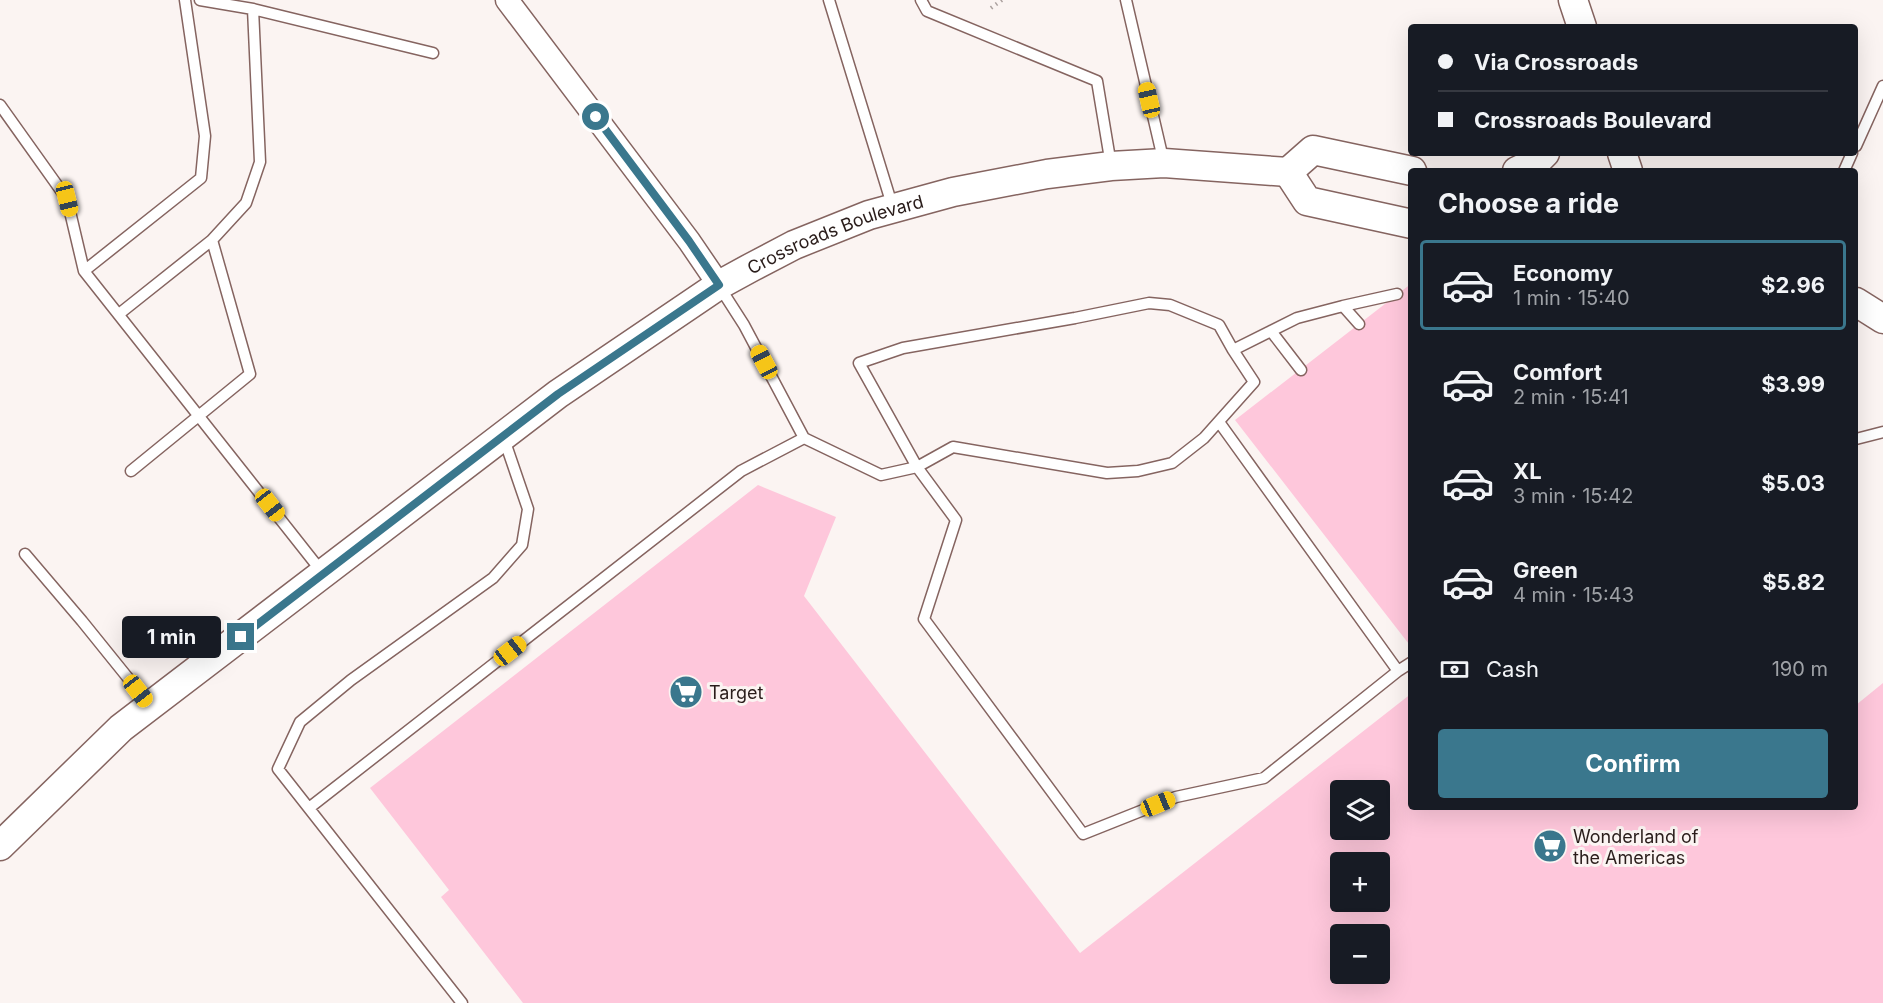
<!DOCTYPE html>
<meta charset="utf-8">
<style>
:root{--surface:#171b24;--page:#242831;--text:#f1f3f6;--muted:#9ea1a6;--line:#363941;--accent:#3a778d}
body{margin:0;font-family:Inter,sans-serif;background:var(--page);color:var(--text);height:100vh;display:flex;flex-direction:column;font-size:22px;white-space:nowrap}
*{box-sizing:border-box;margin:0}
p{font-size:20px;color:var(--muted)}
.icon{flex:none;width:33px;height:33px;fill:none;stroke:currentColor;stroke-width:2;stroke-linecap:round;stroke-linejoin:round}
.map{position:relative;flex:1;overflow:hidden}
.sheet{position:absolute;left:1408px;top:168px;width:450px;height:642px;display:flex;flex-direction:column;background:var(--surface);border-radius:6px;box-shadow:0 6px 24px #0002}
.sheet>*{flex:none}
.guide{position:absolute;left:1408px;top:24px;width:450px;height:132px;border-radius:6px;box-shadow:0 6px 24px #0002;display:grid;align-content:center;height:132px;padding:0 30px;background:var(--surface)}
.controls{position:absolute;left:1330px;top:780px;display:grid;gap:12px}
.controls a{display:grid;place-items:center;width:60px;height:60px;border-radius:6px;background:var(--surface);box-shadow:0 6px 24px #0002;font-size:30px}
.end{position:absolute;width:27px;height:27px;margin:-14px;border:8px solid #3a778d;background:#fff;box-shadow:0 0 0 3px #fff}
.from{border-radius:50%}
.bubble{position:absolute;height:42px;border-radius:6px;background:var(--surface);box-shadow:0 6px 24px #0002;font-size:20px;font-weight:700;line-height:42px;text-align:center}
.car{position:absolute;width:18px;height:36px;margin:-18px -9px;border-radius:8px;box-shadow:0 0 4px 2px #0007;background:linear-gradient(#f5c518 24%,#345 0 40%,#f5c518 0 76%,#345 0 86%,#f5c518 0)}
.guide b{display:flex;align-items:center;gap:21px;height:57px;font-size:22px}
.guide b+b{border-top:2px solid var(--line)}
.guide i{width:15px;height:15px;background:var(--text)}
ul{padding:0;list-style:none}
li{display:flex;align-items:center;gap:18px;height:90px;margin:0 12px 9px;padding:0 18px;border:3px solid transparent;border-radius:6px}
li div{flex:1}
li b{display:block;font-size:22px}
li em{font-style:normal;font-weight:700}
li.on{border-color:var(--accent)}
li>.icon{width:54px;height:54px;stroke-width:1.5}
h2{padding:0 30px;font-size:27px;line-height:72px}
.pay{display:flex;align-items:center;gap:15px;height:66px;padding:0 30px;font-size:22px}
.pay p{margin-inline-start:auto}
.cta{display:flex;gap:12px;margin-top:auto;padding:12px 30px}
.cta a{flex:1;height:69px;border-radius:6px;background:var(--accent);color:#fff;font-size:24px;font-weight:700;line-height:69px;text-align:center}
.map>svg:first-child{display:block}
.building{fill:#fec7db;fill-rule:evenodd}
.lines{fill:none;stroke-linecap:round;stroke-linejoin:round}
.service-casing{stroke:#856460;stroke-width:13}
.minor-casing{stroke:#856460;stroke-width:25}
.tertiary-casing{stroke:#856460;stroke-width:31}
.path{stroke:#aba19f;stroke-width:4;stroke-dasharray:1.5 4.5;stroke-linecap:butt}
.service{stroke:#fff;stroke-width:10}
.minor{stroke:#fff;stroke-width:22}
.tertiary{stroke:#fff;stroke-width:28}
.route{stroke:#3a778d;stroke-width:8}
.labels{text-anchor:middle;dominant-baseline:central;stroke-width:6;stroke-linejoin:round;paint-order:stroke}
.street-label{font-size:18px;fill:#2a1d1b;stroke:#fbf4f2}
.poi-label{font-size:18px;fill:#2a1d1b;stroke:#fbf4f2;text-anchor:start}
</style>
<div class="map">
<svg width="1883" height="1003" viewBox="0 0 1883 1003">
<rect width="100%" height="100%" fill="#fbf4f2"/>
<path class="building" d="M 1412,283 L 1412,648 L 1235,420 Z
M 758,485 L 836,517 L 804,596 L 1080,953 L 1412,693 L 1412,807 L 1856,807 L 1856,705 L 1883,683 L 1883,1003 L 523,1003 L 441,897 L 449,890 L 370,788 ZM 1341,790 L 1380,790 L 1380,830 L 1341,830 ZM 1341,862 L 1380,862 L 1380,902 L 1341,902 ZM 1341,934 L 1380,934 L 1380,974 L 1341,974 Z"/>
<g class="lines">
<defs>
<path id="service" d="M 200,0 L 253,9 L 260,162 L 246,203 L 212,240
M 829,0 L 893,208
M 921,0 L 927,11 L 1097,81 L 1111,165
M 1126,0 L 1164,163
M 253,9 L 433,53
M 0,105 L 67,199 L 84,271 L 322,572
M 1856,146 L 1883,86
M 1844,171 L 1852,153
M 84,271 L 201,178 L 205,136 L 185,0
M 719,286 L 744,325 L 804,438 L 881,475 L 917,467 L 953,447 L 1107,473 L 1138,471 L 1172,463 L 1204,438 L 1254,382 L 1233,350
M 1343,306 L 1359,324
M 119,314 L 212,240 L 250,374 L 131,471
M 1271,331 L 1301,370
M 1219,422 L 1398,671 L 1264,778 L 1176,797 L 1083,834 L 924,619 L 956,520 L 917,467 L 859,363 L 903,348 L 1075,318 L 1149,303 L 1170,305 L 1219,325 L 1233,350 L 1297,318 L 1343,306 L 1397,294
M 1856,439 L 1883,432
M 25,554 L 82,621 L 149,704
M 1398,671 L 1412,662
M 309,808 L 741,471 L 804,438
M 462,1003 L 278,769 L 300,722 L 351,680 L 493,578 L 522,545 L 528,509 L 503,436"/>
<path id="minor" d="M 507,0 L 689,241 L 719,285"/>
<g id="tertiary">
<path d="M 1573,0 L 1582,27"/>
<path d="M 1622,153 L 1628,171"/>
<path d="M 1517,171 L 1536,162 L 1545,153"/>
<path d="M 1288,172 L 1307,201 L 1412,224"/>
<path d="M 1856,302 L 1883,319"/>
<path id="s1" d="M 0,846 L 121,728 L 558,394 L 719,285 L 752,267 L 794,245 L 869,215 L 953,192 L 1047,174 L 1111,166 L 1164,163 L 1288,172 L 1313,150 L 1412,171"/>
</g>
</defs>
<use href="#service" class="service-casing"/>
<use href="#minor" class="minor-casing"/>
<use href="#tertiary" class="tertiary-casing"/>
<path class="path" d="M 991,8 L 1002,0"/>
<use href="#service" class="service"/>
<use href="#minor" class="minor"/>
<use href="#tertiary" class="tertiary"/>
</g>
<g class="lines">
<path class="route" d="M 241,637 L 558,394 L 719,285 L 689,241 L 596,117"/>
</g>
<defs>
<symbol id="supermarket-disc" viewBox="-11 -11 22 22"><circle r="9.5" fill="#3a778d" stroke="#fbf4f2"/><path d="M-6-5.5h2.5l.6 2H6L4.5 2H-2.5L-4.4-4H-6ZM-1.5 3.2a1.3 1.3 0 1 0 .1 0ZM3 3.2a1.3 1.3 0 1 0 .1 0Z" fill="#fff"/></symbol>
</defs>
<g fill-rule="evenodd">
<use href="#supermarket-disc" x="667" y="673" width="38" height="38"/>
<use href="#supermarket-disc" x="1531" y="827" width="38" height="38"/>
</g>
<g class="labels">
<g class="street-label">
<text stroke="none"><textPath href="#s1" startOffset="1041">Crossroads Boulevard</textPath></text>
</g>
<g class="poi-label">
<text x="709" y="692">Target</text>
<text x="1573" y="836">Wonderland of<tspan x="1573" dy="21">the Americas</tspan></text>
</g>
</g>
</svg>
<div class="controls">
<a><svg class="icon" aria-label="layers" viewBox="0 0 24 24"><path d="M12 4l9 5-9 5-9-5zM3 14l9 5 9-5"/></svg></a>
<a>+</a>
<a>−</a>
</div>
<i class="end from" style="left:596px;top:117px"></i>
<i class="end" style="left:241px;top:637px"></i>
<div class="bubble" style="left:122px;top:616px;width:99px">1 min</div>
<i class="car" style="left:1149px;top:100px;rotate:347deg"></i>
<i class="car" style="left:67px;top:199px;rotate:166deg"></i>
<i class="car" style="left:764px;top:362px;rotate:332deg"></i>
<i class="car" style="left:270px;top:505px;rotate:142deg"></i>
<i class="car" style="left:510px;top:651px;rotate:52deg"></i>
<i class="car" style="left:138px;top:691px;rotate:142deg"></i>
<i class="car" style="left:1158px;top:804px;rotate:68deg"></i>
<div class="guide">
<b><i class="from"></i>Via Crossroads</b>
<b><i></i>Crossroads Boulevard</b>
</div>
<section class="sheet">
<h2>Choose a ride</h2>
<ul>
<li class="on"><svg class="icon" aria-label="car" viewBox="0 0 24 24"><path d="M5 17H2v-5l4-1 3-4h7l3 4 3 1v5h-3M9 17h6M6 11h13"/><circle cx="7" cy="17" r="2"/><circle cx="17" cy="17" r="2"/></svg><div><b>Economy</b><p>1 min · 15:40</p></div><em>$2.96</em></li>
<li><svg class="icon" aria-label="car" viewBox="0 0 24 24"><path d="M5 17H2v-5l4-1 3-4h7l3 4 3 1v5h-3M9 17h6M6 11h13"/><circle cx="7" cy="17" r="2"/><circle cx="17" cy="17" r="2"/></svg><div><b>Comfort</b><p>2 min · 15:41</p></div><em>$3.99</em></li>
<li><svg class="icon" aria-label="car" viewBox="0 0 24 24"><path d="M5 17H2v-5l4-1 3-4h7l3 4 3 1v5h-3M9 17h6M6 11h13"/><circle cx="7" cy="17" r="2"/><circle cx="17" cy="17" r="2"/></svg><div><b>XL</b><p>3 min · 15:42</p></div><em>$5.03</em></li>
<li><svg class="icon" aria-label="car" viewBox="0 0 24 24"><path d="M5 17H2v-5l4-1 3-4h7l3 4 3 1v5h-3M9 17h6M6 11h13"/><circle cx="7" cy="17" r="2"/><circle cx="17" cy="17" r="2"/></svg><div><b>Green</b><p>4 min · 15:43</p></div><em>$5.82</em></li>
</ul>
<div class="pay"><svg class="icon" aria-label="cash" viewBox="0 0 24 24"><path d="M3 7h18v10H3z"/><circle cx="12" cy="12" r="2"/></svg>Cash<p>190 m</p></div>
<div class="cta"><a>Confirm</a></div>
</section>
</div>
